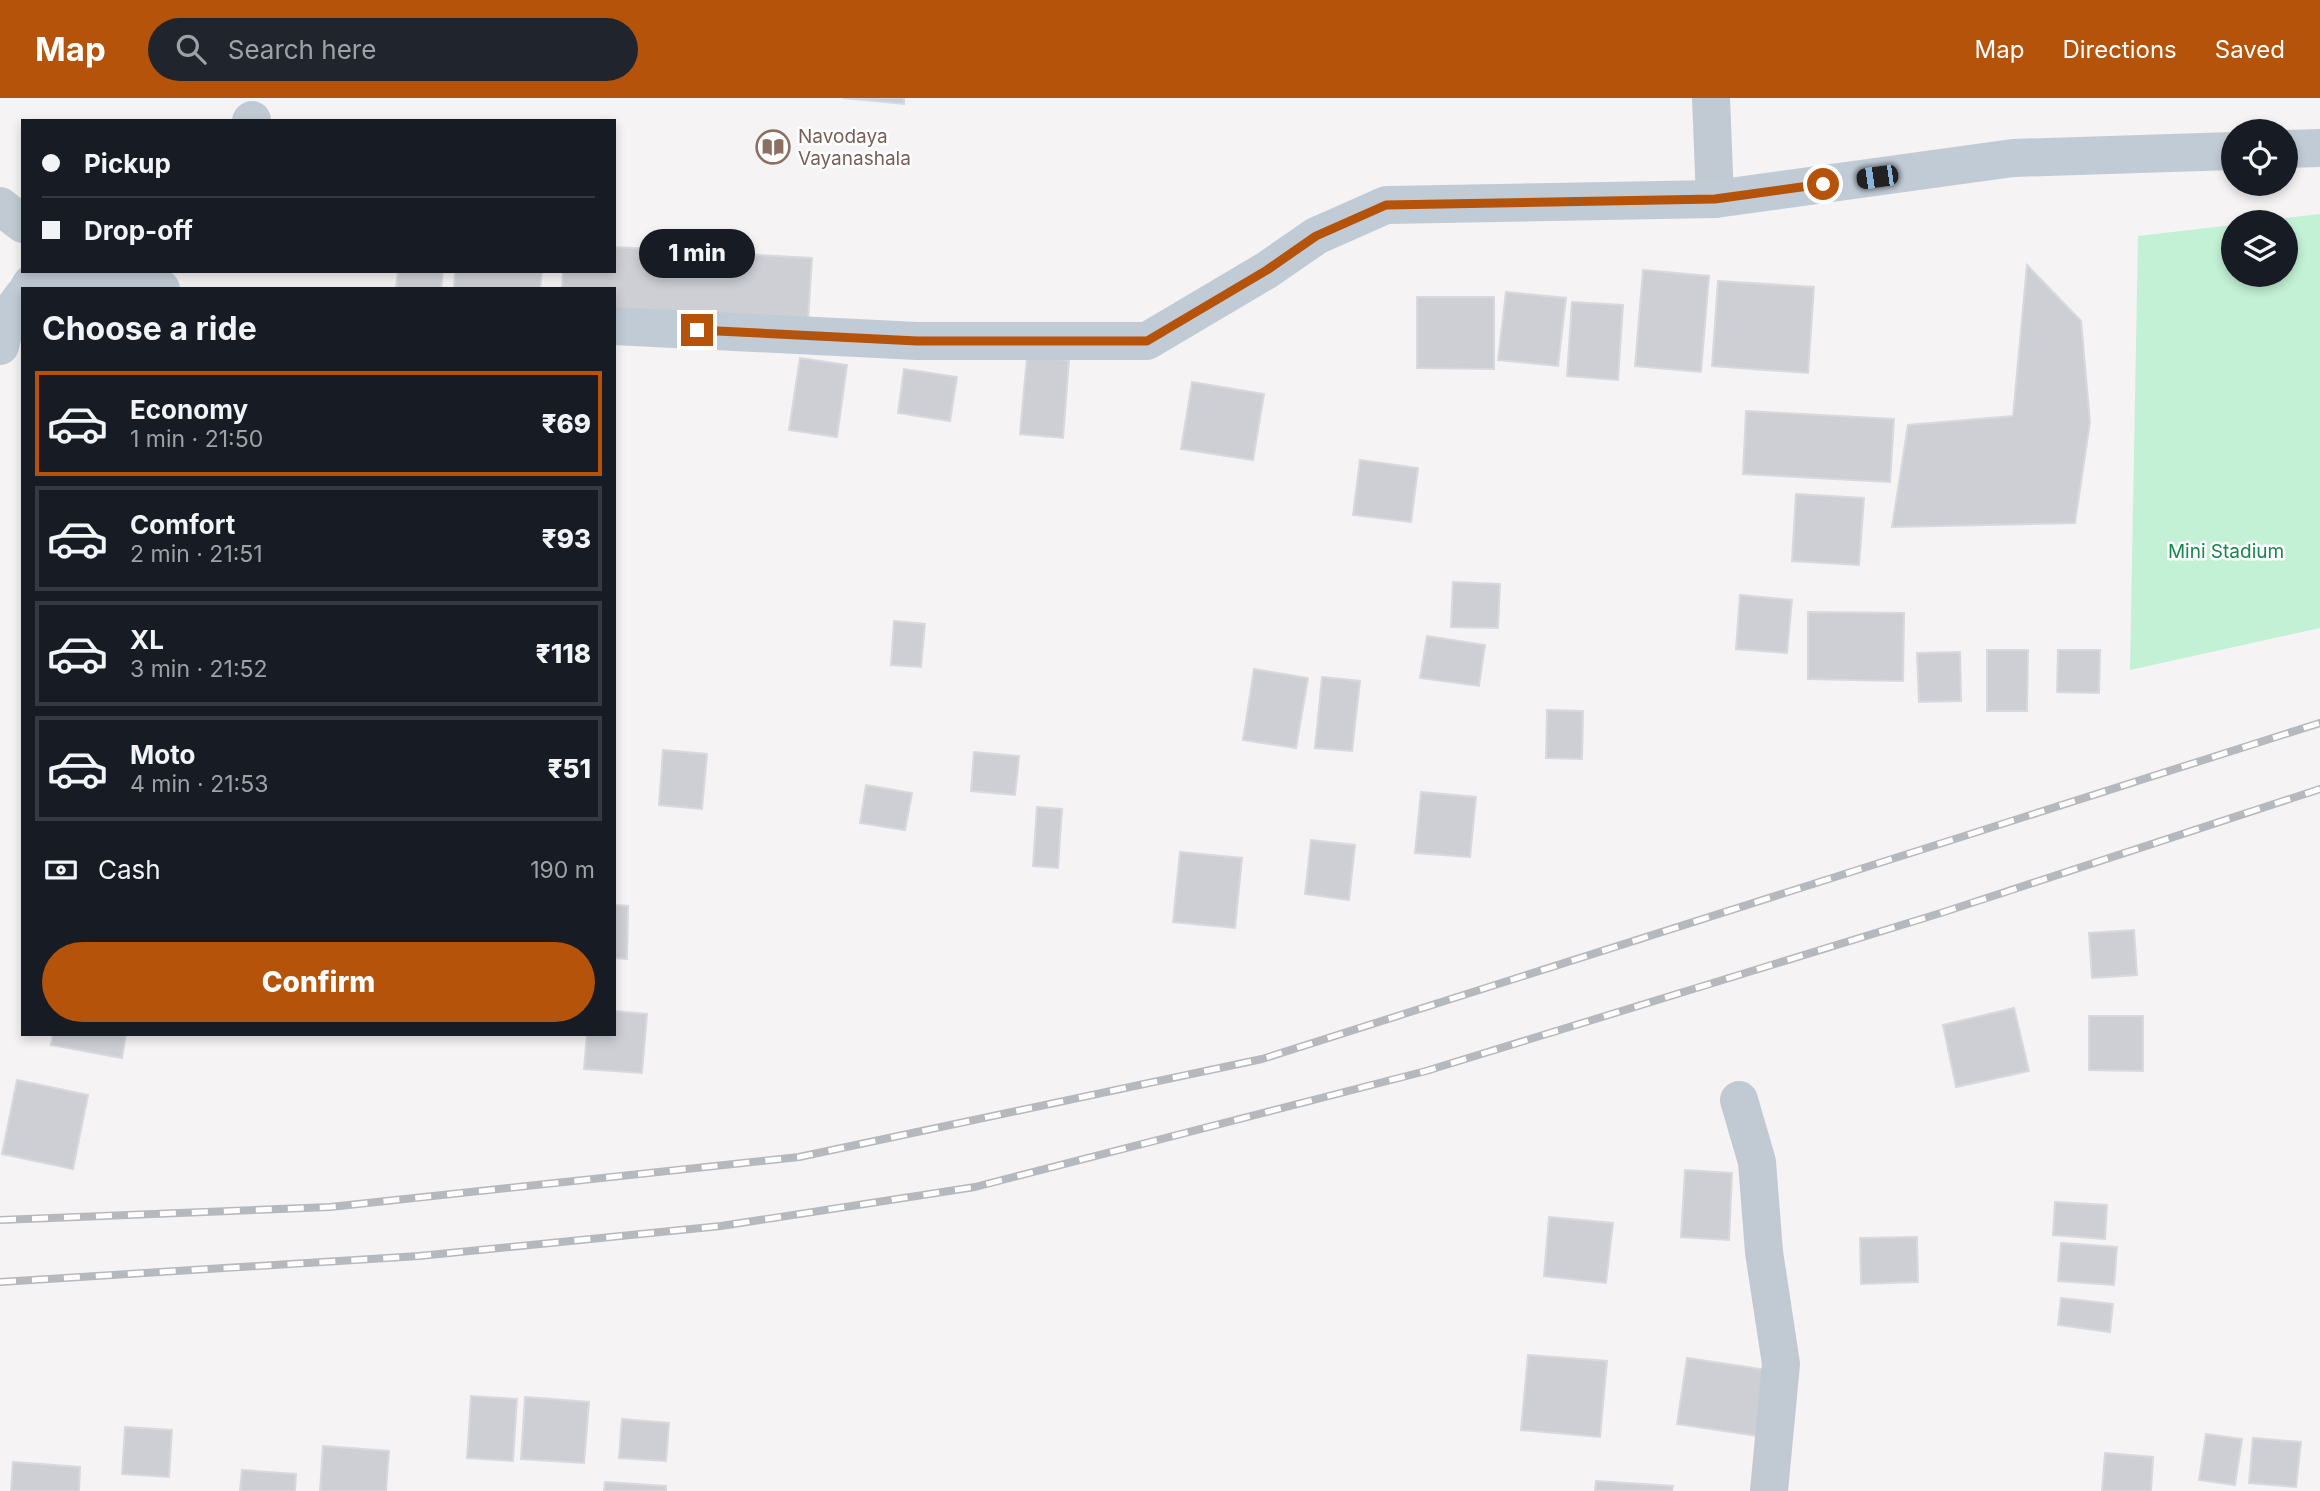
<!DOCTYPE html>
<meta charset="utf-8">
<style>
:root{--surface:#171b24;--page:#20242c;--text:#f1f3f6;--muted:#9ea1a6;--line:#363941;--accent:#b45309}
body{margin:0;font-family:Inter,sans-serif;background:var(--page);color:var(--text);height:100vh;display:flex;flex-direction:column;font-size:26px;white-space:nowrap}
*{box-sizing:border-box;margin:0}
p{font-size:23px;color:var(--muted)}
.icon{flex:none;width:38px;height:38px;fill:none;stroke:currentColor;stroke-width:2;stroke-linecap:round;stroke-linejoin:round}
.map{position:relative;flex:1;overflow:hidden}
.sheet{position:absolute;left:21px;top:189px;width:595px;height:749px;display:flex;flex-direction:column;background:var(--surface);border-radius:0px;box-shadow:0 4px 10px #0003}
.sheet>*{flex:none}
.hud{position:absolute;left:21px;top:21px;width:595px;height:154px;border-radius:0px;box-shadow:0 4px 10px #0003;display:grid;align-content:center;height:154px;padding:0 21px;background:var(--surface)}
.controls{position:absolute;left:2221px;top:21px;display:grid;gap:14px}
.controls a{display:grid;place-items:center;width:77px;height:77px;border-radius:50%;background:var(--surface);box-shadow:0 4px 10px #0003;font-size:35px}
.end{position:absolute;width:32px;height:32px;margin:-16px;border:9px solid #b45309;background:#fff;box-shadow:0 0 0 4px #fff}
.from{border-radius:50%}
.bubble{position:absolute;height:49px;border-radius:24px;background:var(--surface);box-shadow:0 4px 10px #0003;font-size:23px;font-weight:800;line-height:49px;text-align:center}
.car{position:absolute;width:21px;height:42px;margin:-21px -10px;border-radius:9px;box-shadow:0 0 5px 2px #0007;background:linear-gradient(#222 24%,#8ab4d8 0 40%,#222 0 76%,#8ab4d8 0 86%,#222 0)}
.hud b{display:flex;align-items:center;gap:24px;height:66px;font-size:26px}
.hud b+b{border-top:2px solid var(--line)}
.hud i{width:18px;height:18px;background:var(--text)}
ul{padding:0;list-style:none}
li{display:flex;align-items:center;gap:21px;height:105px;margin:0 14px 10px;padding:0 7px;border:4px solid var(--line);border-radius:0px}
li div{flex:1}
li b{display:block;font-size:26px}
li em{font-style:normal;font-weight:800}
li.on{border-color:var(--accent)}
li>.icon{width:63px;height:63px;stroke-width:1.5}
h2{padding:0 21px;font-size:32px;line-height:84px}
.pay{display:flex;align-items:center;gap:18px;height:77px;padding:0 21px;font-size:26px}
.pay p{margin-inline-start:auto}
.action{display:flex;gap:14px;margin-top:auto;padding:14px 21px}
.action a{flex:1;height:80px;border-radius:42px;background:var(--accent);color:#fff;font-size:28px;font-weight:800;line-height:80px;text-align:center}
header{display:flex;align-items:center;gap:42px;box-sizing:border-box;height:98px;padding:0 35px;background:var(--accent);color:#fff}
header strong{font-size:33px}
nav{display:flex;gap:38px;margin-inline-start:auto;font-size:24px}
.search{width:490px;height:63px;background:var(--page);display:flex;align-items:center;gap:18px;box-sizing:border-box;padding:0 24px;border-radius:38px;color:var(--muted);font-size:26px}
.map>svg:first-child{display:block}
.green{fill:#c3f1d5}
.building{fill:#cdcfd5;stroke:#d7d9de;stroke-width:2}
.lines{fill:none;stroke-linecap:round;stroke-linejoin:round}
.minor{stroke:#c1cad2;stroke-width:38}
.secondary{stroke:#c1cbd6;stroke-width:38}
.rail-casing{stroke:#b5b8bd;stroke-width:8}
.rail{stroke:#fff;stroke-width:5;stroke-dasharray:16;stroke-linecap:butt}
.route{stroke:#b45309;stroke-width:9}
.labels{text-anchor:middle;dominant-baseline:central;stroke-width:5;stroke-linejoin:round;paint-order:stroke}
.education-label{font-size:19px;fill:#785e54;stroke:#fff;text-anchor:start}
.park-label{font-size:19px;fill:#17864f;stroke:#fff}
</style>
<header>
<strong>Map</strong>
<div class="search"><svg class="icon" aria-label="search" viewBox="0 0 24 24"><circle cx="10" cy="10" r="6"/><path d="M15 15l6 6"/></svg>Search here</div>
<nav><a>Map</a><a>Directions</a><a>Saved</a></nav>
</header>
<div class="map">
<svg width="2320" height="1393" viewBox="0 0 2320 1393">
<rect width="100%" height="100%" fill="#f5f3f3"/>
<path class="green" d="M 2320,116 L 2320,530 L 2130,572 L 2138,138 L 2233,127 L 2233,177 L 2286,177 L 2286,124 L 2252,124 Z"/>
<path class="building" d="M 843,0 L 904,0 L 904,6 Z
M 614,149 L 812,160 L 808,222 L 614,211 L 614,191 L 562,191 L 563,173 L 614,173 Z
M 2027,167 L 2081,223 L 2090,324 L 2075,425 L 1892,429 L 1908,327 L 2013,318 Z
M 1643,172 L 1709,178 L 1701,274 L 1635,268 Z
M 398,173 L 443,173 L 441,191 L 396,191 Z
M 455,173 L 542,173 L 540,191 L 454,191 Z
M 1718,183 L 1814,189 L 1808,275 L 1712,268 Z
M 1506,194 L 1566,200 L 1558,268 L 1498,262 Z
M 1417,199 L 1494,199 L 1494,271 L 1417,270 Z
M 1572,204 L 1623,207 L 1618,282 L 1567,278 Z
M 1027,259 L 1069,262 L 1063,340 L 1020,336 Z
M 800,260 L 847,267 L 837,339 L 789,332 Z
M 904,271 L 957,279 L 950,323 L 898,315 Z
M 1192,284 L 1264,296 L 1253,362 L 1181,351 Z
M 1746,313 L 1894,321 L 1890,384 L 1743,376 Z
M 1360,362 L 1418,370 L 1411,424 L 1353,417 Z
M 1796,396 L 1864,400 L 1859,467 L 1792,463 Z
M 1453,484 L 1500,486 L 1498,530 L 1451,529 Z
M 1740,497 L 1792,502 L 1787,555 L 1736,551 Z
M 1808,514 L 1904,515 L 1903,583 L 1808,581 Z
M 894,523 L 925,526 L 921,569 L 891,567 Z
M 1427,538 L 1485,547 L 1479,588 L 1420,580 Z
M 1987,552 L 2028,552 L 2027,613 L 1987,613 Z
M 2058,552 L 2100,552 L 2099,595 L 2057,594 Z
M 1960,554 L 1961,603 L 1919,604 L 1917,555 Z
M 1254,571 L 1308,580 L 1296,650 L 1243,642 Z
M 1322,579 L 1360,583 L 1352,653 L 1315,650 Z
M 1547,612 L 1583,613 L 1582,661 L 1546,660 Z
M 663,652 L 707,656 L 702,711 L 659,707 Z
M 974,654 L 1019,658 L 1015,697 L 971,693 Z
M 866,687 L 912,695 L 905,732 L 860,725 Z
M 1421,694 L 1476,699 L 1470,759 L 1415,755 Z
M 1037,709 L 1062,711 L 1058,770 L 1033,768 Z
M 1311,742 L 1355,747 L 1349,802 L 1305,796 Z
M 1180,754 L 1242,760 L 1235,830 L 1173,824 Z
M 614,807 L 628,808 L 627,861 L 614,860 Z
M 2134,832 L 2137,877 L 2092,880 L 2089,835 Z
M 2014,910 L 2029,973 L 1956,989 L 1943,927 Z
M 614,913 L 647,916 L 642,975 L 584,971 L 587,936 L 614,936 Z
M 2089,918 L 2143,918 L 2143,973 L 2089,972 Z
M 53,936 L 126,936 L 122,960 L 51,947 Z
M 17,982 L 88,997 L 73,1071 L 2,1056 Z
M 1685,1072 L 1732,1075 L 1729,1142 L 1681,1139 Z
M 2055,1104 L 2107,1107 L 2105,1141 L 2053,1137 Z
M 1549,1119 L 1613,1125 L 1606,1185 L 1544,1178 Z
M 1917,1139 L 1918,1184 L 1861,1186 L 1860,1140 Z
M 2061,1145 L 2117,1149 L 2114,1187 L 2058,1183 Z
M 2061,1200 L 2113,1206 L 2110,1234 L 2058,1227 Z
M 1528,1257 L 1607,1263 L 1600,1339 L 1521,1332 Z
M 1687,1260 L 1768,1272 L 1758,1338 L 1677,1326 Z
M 471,1298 L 517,1301 L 513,1363 L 467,1360 Z
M 525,1299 L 589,1304 L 584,1365 L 521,1361 Z
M 622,1321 L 669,1325 L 666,1363 L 619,1360 Z
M 125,1329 L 172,1332 L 169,1379 L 122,1376 Z
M 2206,1336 L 2242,1341 L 2235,1387 L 2199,1382 Z
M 2253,1340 L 2301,1344 L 2296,1389 L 2249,1385 Z
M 323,1348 L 389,1353 L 386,1393 L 320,1393 Z
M 2105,1355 L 2153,1359 L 2151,1393 L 2102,1393 Z
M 13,1364 L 80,1369 L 79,1393 L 11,1393 Z
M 242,1372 L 296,1376 L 295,1393 L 240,1393 Z
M 1596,1383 L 1673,1388 L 1672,1393 L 1595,1393 Z
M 605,1384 L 666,1388 L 666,1393 L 604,1393 Z"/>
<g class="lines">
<path class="minor" d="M 1711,0 L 1715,101
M 251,23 L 252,22
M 0,108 L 23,126
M 1739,1002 L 1757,1064 L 1764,1154 L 1781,1266 L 1769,1393"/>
<path class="secondary" d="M 2286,51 L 2320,50
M 28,191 L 31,186 L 61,183 L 161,191
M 614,228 L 917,243 L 1147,243 L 1267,172 L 1316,138 L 1386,107 L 1715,101 L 2013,60 L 2233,53
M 0,248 L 7,220 L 23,198"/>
<defs>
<path id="rail" d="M 0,1122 L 330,1109 L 799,1059 L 1262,961 L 2320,625
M 0,1184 L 419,1158 L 721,1128 L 975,1089 L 1426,973 L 1944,814 L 2320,691"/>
</defs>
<use href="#rail" class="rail-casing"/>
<use href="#rail" class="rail"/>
</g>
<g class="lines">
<path class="route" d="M 697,232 L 917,243 L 1147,243 L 1267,172 L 1316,138 L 1386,107 L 1715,101 L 1823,86"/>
</g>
<defs>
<symbol id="library-ring" viewBox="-11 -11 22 22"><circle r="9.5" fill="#fff" stroke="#8d6e63" stroke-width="1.5"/><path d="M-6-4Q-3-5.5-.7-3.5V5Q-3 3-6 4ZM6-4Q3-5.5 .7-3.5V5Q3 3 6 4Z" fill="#8d6e63"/></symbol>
</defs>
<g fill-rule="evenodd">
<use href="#library-ring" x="754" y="30" width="38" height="38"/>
</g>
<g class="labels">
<g class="education-label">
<text x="798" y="38">Navodaya<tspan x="798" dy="22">Vayanashala</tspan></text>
</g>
<g class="park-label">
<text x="2226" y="453">Mini Stadium</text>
</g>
</g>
</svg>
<div class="controls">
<a><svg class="icon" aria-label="locate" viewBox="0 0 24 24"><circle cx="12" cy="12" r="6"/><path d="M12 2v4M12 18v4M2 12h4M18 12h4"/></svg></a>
<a><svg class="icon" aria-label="layers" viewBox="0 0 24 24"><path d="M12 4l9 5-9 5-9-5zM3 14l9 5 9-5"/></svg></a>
</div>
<i class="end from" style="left:1823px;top:86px"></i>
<i class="end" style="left:697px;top:232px"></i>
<div class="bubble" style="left:639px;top:131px;width:116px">1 min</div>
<i class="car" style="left:1877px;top:79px;rotate:262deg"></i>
<div class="hud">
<b><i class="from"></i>Pickup</b>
<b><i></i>Drop-off</b>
</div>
<section class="sheet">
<h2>Choose a ride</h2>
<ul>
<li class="on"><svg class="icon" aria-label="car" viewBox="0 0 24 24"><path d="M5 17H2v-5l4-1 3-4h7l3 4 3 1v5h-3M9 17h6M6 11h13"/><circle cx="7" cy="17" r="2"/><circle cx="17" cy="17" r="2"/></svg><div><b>Economy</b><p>1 min · 21:50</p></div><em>₹69</em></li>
<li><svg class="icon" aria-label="car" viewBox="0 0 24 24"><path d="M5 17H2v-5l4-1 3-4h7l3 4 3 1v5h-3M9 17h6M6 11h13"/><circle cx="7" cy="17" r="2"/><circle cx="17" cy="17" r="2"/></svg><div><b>Comfort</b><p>2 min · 21:51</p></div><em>₹93</em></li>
<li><svg class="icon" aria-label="car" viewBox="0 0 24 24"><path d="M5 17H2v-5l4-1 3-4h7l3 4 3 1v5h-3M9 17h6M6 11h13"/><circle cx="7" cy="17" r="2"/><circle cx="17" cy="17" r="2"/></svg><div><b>XL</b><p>3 min · 21:52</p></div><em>₹118</em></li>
<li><svg class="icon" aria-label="car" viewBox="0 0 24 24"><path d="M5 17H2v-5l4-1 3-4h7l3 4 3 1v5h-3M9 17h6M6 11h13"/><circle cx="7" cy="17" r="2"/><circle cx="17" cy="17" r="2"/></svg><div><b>Moto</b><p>4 min · 21:53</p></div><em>₹51</em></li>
</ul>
<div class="pay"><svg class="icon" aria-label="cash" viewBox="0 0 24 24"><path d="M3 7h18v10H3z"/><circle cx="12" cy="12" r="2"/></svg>Cash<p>190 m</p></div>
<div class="action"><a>Confirm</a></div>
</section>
</div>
